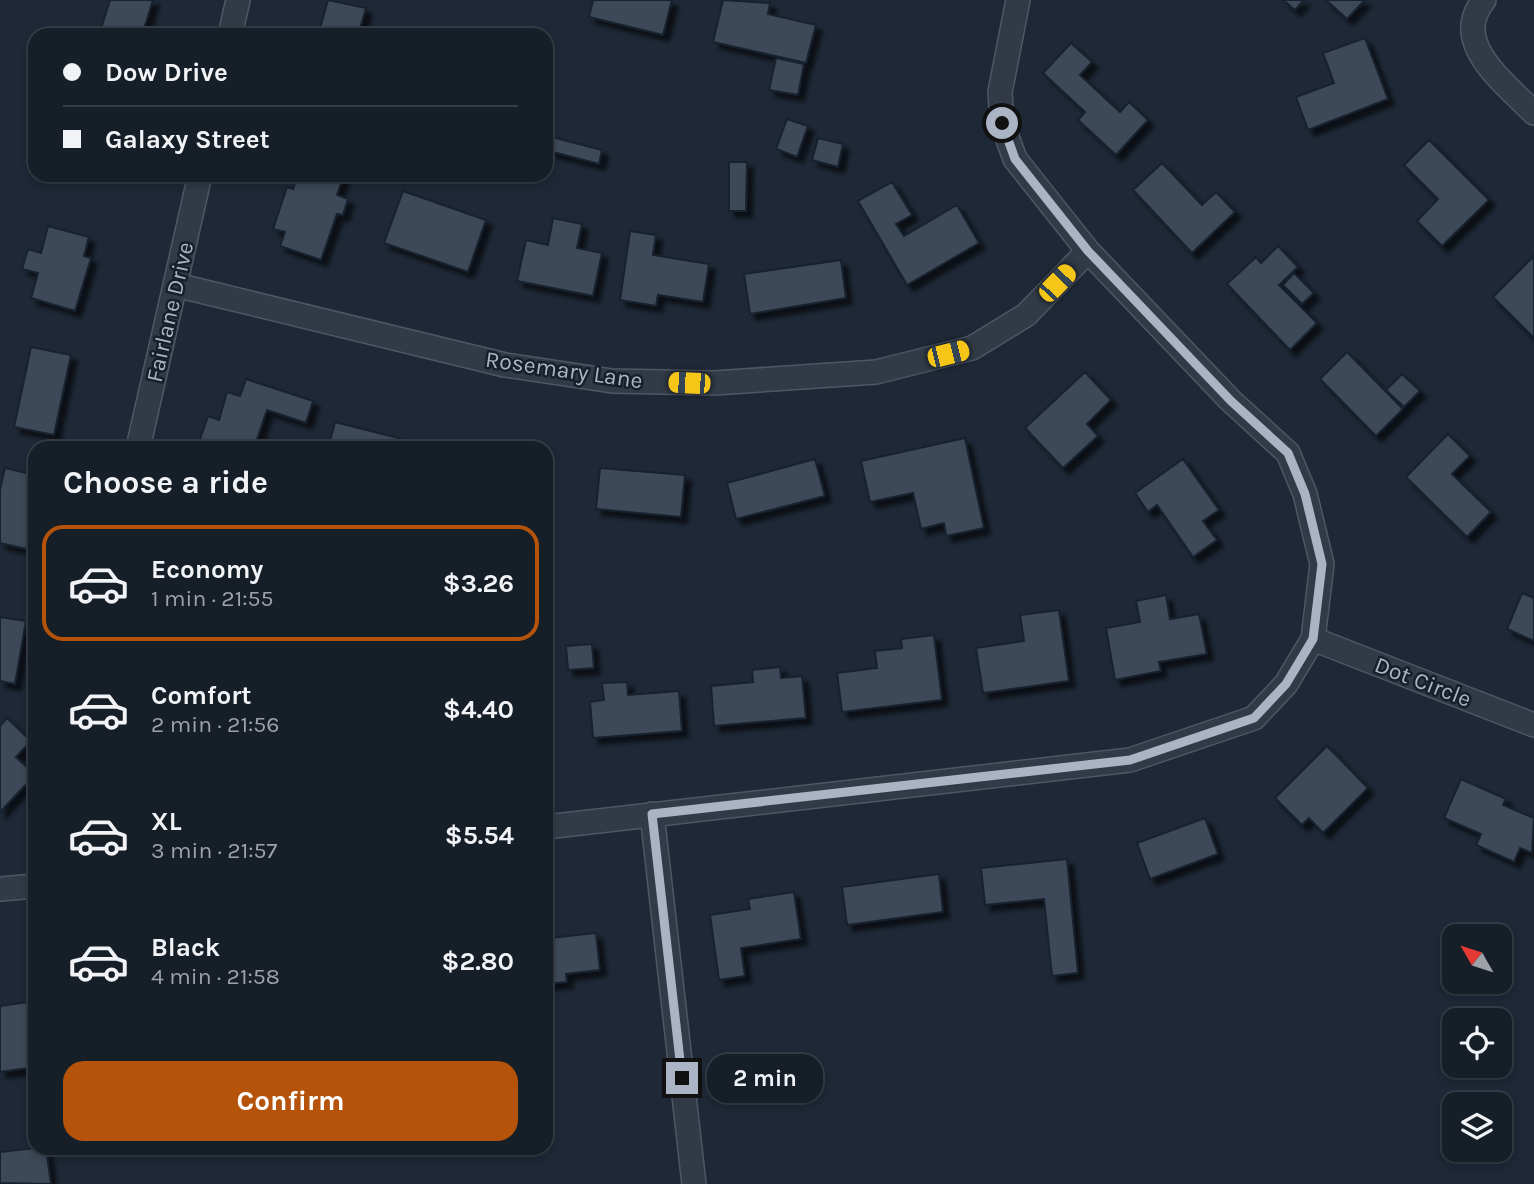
<!DOCTYPE html>
<meta charset="utf-8">
<style>
:root{--surface:#161e28;--page:#232b34;--text:#f1f3f6;--muted:#9ea2a8;--line:#353c45;--accent:#b45309}
body{margin:0;font-family:Karla,sans-serif;background:var(--page);color:var(--text);height:100vh;display:flex;flex-direction:column;font-size:26px;white-space:nowrap}
*{box-sizing:border-box;margin:0}
p{font-size:23px;color:var(--muted)}
.icon{flex:none;width:38px;height:38px;fill:none;stroke:currentColor;stroke-width:2;stroke-linecap:round;stroke-linejoin:round}
.map{position:relative;flex:1;overflow:hidden}
.details{position:absolute;left:28px;top:441px;width:525px;height:714px;display:flex;flex-direction:column;background:var(--surface);border-radius:21px;box-shadow:0 4px 10px #0003,0 0 0 2px var(--line)}
.details>*{flex:none}
.guide{position:absolute;left:28px;top:28px;width:525px;height:154px;border-radius:21px;box-shadow:0 4px 10px #0003,0 0 0 2px var(--line);display:grid;align-content:center;height:154px;padding:0 35px;background:var(--surface)}
.needle{width:46px;rotate:309deg}
.controls{position:absolute;left:1442px;top:924px;display:grid;gap:14px}
.controls a{display:grid;place-items:center;width:70px;height:70px;border-radius:14px;background:var(--surface);box-shadow:0 4px 10px #0003,0 0 0 2px var(--line);font-size:35px}
.end{position:absolute;width:32px;height:32px;margin:-16px;border:9px solid #abb4c4;background:#111;box-shadow:0 0 0 4px #111}
.from{border-radius:50%}
.bubble{position:absolute;height:49px;border-radius:21px;background:var(--surface);box-shadow:0 4px 10px #0003,0 0 0 2px var(--line);font-size:23px;font-weight:700;line-height:49px;text-align:center}
.car{position:absolute;width:21px;height:42px;margin:-21px -10px;border-radius:9px;box-shadow:0 0 5px 2px #0007;background:linear-gradient(#f5c518 24%,#345 0 40%,#f5c518 0 76%,#345 0 86%,#f5c518 0)}
.guide b{display:flex;align-items:center;gap:24px;height:66px;font-size:26px}
.guide b+b{border-top:2px solid var(--line)}
.guide i{width:18px;height:18px;background:var(--text)}
ul{padding:0;list-style:none}
li{display:flex;align-items:center;gap:21px;height:116px;margin:0 14px 10px;padding:0 21px;border:4px solid transparent;border-radius:21px}
li div{flex:1}
li b{display:block;font-size:26px}
li em{font-style:normal;font-weight:700}
li.on{border-color:var(--accent)}
li>.icon{width:63px;height:63px;stroke-width:1.5}
h2{padding:0 35px;font-size:32px;line-height:84px}
.button{display:flex;gap:14px;margin-top:auto;padding:14px 35px}
.button a{flex:1;height:80px;border-radius:21px;background:var(--accent);color:#fff;font-size:28px;font-weight:700;line-height:80px;text-align:center}
.map>svg:first-child{display:block}
.building{fill:#3c4859;stroke:#19212d;stroke-width:2;filter:url(#shadow)}
.lines{fill:none;stroke-linecap:round;stroke-linejoin:round}
.street-casing{stroke:#4f5765;stroke-width:26}
.street{stroke:#313a46;stroke-width:23}
.route{stroke:#abb4c4;stroke-width:9}
.labels{text-anchor:middle;dominant-baseline:central;stroke-width:5;stroke-linejoin:round;paint-order:stroke}
.street-label{font-size:23px;fill:#abb4c4;stroke:#171f2b}
</style>
<div class="map">
<svg width="1534" height="1184" viewBox="0 0 1534 1184">
<defs>
<filter id="shadow"><feDropShadow dx="6" dy="6" stdDeviation="2" flood-color="#0009"/></filter>
</defs>
<rect width="100%" height="100%" fill="#1e2836"/>
<path class="building" d="M 110,0 L 153,0 L 142,35 L 99,35 Z
M 328,0 L 366,8 L 358,35 L 318,35 Z
M 593,0 L 672,0 L 663,35 L 589,17 Z
M 723,0 L 770,3 L 768,14 L 816,25 L 806,63 L 713,42 Z
M 1283,0 L 1304,0 L 1295,10 Z
M 1326,0 L 1365,0 L 1347,19 Z
M 1365,38 L 1388,99 L 1308,130 L 1296,97 L 1334,83 L 1323,53 Z
M 1071,43 L 1092,62 L 1080,75 L 1120,112 L 1129,102 L 1148,120 L 1116,155 L 1078,120 L 1085,112 L 1043,73 Z
M 776,58 L 804,64 L 798,95 L 769,90 Z
M 787,119 L 808,126 L 797,157 L 776,149 Z
M 552,137 L 602,150 L 599,164 L 549,151 Z
M 818,138 L 843,144 L 838,167 L 812,160 Z
M 1429,140 L 1489,200 L 1442,246 L 1417,221 L 1438,199 L 1404,165 Z
M 729,162 L 747,162 L 746,211 L 729,211 Z
M 1162,163 L 1202,205 L 1216,192 L 1235,212 L 1192,253 L 1133,190 Z
M 298,175 L 344,175 L 337,195 L 348,199 L 343,215 L 337,214 L 321,260 L 280,246 L 285,232 L 273,229 L 287,187 L 293,189 Z
M 892,182 L 912,215 L 896,224 L 904,236 L 957,205 L 979,243 L 907,285 L 858,201 Z
M 403,191 L 486,220 L 468,272 L 384,243 Z
M 553,218 L 582,224 L 577,248 L 602,253 L 593,296 L 517,281 L 526,240 L 548,245 Z
M 48,226 L 89,237 L 84,256 L 91,258 L 75,311 L 31,298 L 38,273 L 22,269 L 28,249 L 41,253 Z
M 630,231 L 656,235 L 653,255 L 709,264 L 703,302 L 658,295 L 656,306 L 620,300 Z
M 1278,246 L 1298,267 L 1279,285 L 1317,323 L 1290,350 L 1227,284 L 1256,257 L 1261,263 Z
M 1534,256 L 1534,338 L 1493,297 Z
M 841,260 L 846,298 L 750,314 L 744,274 Z
M 1294,273 L 1314,293 L 1302,304 L 1283,285 Z
M 31,347 L 71,355 L 54,435 L 14,427 Z
M 1347,352 L 1403,409 L 1376,436 L 1320,379 Z
M 1085,372 L 1111,400 L 1087,424 L 1098,436 L 1063,468 L 1025,428 Z
M 1402,374 L 1420,391 L 1404,407 L 1386,390 Z
M 246,379 L 313,401 L 306,423 L 267,410 L 254,448 L 197,448 L 208,416 L 219,420 L 227,392 L 240,396 Z
M 335,422 L 438,448 L 328,448 Z
M 1448,434 L 1470,456 L 1452,474 L 1491,512 L 1467,537 L 1406,477 Z
M 965,438 L 984,528 L 946,536 L 944,523 L 921,529 L 913,493 L 870,502 L 861,461 Z
M 815,459 L 825,496 L 736,519 L 727,483 Z
M 1183,459 L 1219,510 L 1203,521 L 1217,540 L 1193,557 L 1157,505 L 1148,512 L 1135,493 Z
M 5,468 L 35,475 L 35,513 L 26,549 L 0,543 L 0,489 Z
M 600,468 L 685,475 L 681,517 L 596,509 Z
M 1522,593 L 1534,598 L 1534,641 L 1507,629 Z
M 1166,595 L 1170,619 L 1199,614 L 1207,654 L 1159,662 L 1161,671 L 1115,680 L 1106,628 L 1140,622 L 1136,601 Z
M 1059,610 L 1069,681 L 983,693 L 976,648 L 1024,641 L 1020,615 Z
M 0,617 L 26,621 L 15,684 L 0,681 Z
M 934,635 L 942,700 L 842,712 L 837,673 L 877,668 L 875,651 L 902,648 L 901,639 Z
M 592,644 L 594,668 L 568,670 L 566,646 Z
M 780,667 L 781,678 L 802,676 L 806,718 L 714,726 L 711,686 L 753,682 L 752,670 Z
M 627,682 L 628,695 L 679,691 L 682,731 L 593,738 L 590,702 L 604,700 L 602,683 Z
M 7,718 L 31,741 L 16,757 L 35,775 L 0,812 L 0,726 Z
M 1327,746 L 1368,788 L 1323,833 L 1309,818 L 1302,825 L 1275,798 Z
M 1461,779 L 1506,799 L 1503,805 L 1534,818 L 1532,853 L 1520,848 L 1514,862 L 1476,845 L 1481,834 L 1444,818 Z
M 1205,818 L 1218,854 L 1150,879 L 1137,843 Z
M 1067,859 L 1078,973 L 1052,976 L 1044,899 L 985,905 L 981,868 Z
M 939,874 L 943,912 L 847,925 L 842,887 Z
M 794,892 L 801,939 L 741,948 L 745,976 L 719,980 L 710,915 L 750,909 L 748,899 Z
M 546,933 L 549,933 L 550,938 L 596,933 L 600,970 L 566,974 L 567,982 L 546,984 Z
M 28,1002 L 35,1067 L 0,1072 L 0,1006 Z
M 35,1148 L 46,1148 L 51,1184 L 0,1183 L 0,1152 Z"/>
<g class="lines">
<defs>
<path id="street" d="M 1484,0 C 1449,43 1506,84 1534,113
M 230,35 L 238,0
M 176,285 L 505,365 L 612,381 L 715,383 L 876,372 L 972,348 L 1026,315 L 1088,251
M 138,448 L 200,175
M 1313,639 L 1534,725
M 652,814 L 694,1184
M 546,827 L 1130,760 L 1254,718 L 1286,684 L 1313,639 L 1322,564 L 1305,494 L 1288,453 L 1231,401 L 1088,251 L 1015,159 L 1002,123 L 1000,92 L 1018,0
M 0,889 L 35,886"/>
</defs>
<use href="#street" class="street-casing"/>
<use href="#street" class="street"/>
</g>
<g class="lines">
<path class="route" d="M 682,1078 L 652,814 L 1130,760 L 1254,718 L 1286,684 L 1313,639 L 1322,564 L 1305,494 L 1288,453 L 1231,401 L 1088,251 L 1015,159 L 1002,123"/>
</g>
<g class="labels">
<g class="street-label">
<text transform="translate(170 312) rotate(-77)">Fairlane Drive</text>
<text transform="translate(564 370) rotate(8)">Rosemary Lane</text>
<text transform="translate(1423 682) rotate(21)">Dot Circle</text>
</g>
</g>
</svg>
<div class="controls">
<a><svg class="needle" viewBox="-14 -14 28 28"><path d="M0-13l5 13h-10z" fill="#e53935"/><path d="M0 13l5-13h-10z" fill="#9ea2a8"/></svg></a>
<a><svg class="icon" aria-label="locate" viewBox="0 0 24 24"><circle cx="12" cy="12" r="6"/><path d="M12 2v4M12 18v4M2 12h4M18 12h4"/></svg></a>
<a><svg class="icon" aria-label="layers" viewBox="0 0 24 24"><path d="M12 4l9 5-9 5-9-5zM3 14l9 5 9-5"/></svg></a>
</div>
<i class="end from" style="left:1002px;top:123px"></i>
<i class="end" style="left:682px;top:1078px"></i>
<div class="bubble" style="left:707px;top:1054px;width:116px">2 min</div>
<i class="car" style="left:1057px;top:283px;rotate:44deg"></i>
<i class="car" style="left:948px;top:354px;rotate:76deg"></i>
<i class="car" style="left:689px;top:383px;rotate:272deg"></i>
<div class="guide">
<b><i class="from"></i>Dow Drive</b>
<b><i></i>Galaxy Street</b>
</div>
<section class="details">
<h2>Choose a ride</h2>
<ul>
<li class="on"><svg class="icon" aria-label="car" viewBox="0 0 24 24"><path d="M5 17H2v-5l4-1 3-4h7l3 4 3 1v5h-3M9 17h6M6 11h13"/><circle cx="7" cy="17" r="2"/><circle cx="17" cy="17" r="2"/></svg><div><b>Economy</b><p>1 min · 21:55</p></div><em>$3.26</em></li>
<li><svg class="icon" aria-label="car" viewBox="0 0 24 24"><path d="M5 17H2v-5l4-1 3-4h7l3 4 3 1v5h-3M9 17h6M6 11h13"/><circle cx="7" cy="17" r="2"/><circle cx="17" cy="17" r="2"/></svg><div><b>Comfort</b><p>2 min · 21:56</p></div><em>$4.40</em></li>
<li><svg class="icon" aria-label="car" viewBox="0 0 24 24"><path d="M5 17H2v-5l4-1 3-4h7l3 4 3 1v5h-3M9 17h6M6 11h13"/><circle cx="7" cy="17" r="2"/><circle cx="17" cy="17" r="2"/></svg><div><b>XL</b><p>3 min · 21:57</p></div><em>$5.54</em></li>
<li><svg class="icon" aria-label="car" viewBox="0 0 24 24"><path d="M5 17H2v-5l4-1 3-4h7l3 4 3 1v5h-3M9 17h6M6 11h13"/><circle cx="7" cy="17" r="2"/><circle cx="17" cy="17" r="2"/></svg><div><b>Black</b><p>4 min · 21:58</p></div><em>$2.80</em></li>
</ul>
<div class="button"><a>Confirm</a></div>
</section>
</div>
